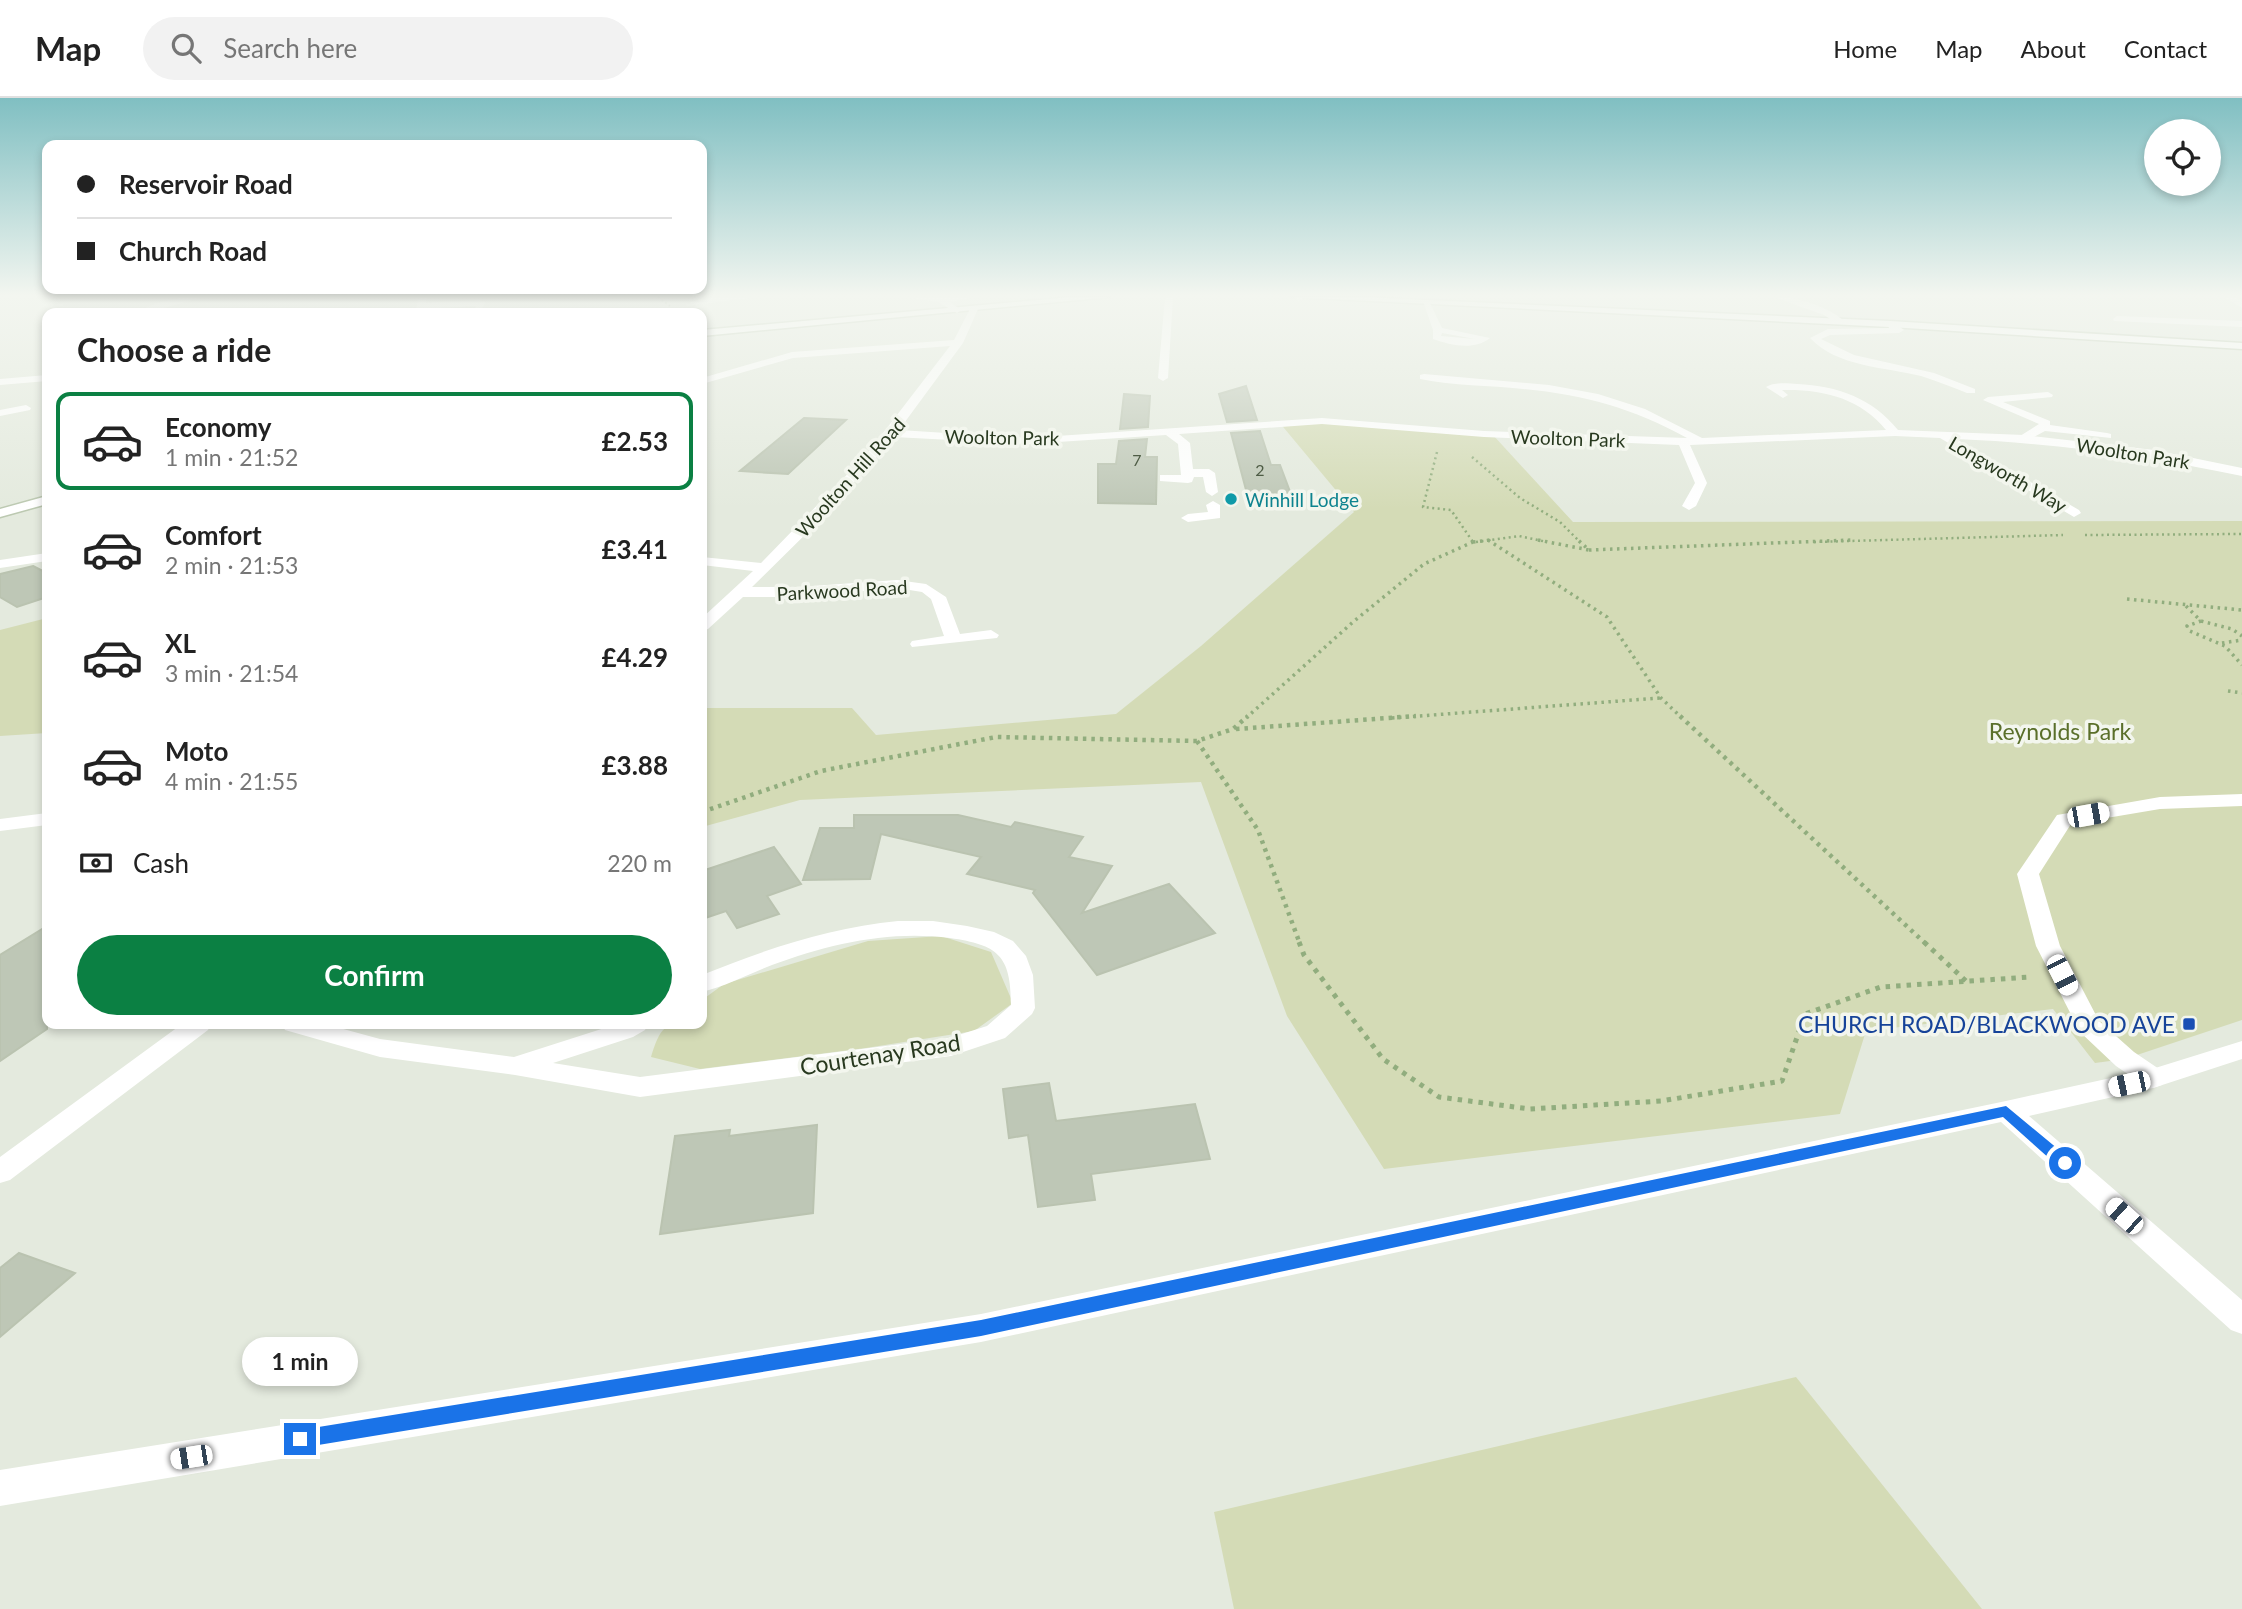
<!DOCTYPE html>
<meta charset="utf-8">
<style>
:root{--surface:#fff;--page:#f2f2f2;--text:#222;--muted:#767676;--line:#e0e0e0;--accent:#0b8043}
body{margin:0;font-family:Lato,sans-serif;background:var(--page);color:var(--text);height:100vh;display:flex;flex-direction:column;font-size:26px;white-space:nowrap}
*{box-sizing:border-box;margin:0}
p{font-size:23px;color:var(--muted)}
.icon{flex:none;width:38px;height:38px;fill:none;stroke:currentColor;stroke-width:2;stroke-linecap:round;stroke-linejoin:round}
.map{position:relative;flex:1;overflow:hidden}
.details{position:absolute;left:42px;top:210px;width:665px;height:721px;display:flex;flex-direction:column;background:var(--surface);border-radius:14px;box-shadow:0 4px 10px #0003}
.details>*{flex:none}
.hud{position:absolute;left:42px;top:42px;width:665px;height:154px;border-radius:14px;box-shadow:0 4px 10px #0003;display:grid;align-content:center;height:154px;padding:0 35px;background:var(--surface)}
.controls{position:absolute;left:2144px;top:21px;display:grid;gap:14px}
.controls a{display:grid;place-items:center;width:77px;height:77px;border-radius:50%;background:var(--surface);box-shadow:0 4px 10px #0003;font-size:35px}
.end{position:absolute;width:32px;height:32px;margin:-16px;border:9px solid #1a73e8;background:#fff;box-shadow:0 0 0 4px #fff}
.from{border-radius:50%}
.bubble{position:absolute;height:49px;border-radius:24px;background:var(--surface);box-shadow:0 4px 10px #0003;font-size:23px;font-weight:700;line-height:49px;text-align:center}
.car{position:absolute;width:21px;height:42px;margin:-21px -10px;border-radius:9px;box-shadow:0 0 5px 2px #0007;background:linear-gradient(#fff 24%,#345 0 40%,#fff 0 76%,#345 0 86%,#fff 0)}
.hud b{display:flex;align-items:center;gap:24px;height:66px;font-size:26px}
.hud b+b{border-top:2px solid var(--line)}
.hud i{width:18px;height:18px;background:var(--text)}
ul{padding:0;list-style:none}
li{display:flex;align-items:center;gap:21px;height:98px;margin:0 14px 10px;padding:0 21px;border:4px solid transparent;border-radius:14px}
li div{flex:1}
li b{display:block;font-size:26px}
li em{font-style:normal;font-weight:700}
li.on{border-color:var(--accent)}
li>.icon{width:63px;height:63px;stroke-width:1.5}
h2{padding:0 35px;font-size:32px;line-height:84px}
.pay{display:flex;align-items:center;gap:18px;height:77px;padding:0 35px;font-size:26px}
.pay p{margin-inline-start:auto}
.cta{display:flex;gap:14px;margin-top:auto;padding:14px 35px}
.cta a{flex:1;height:80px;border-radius:42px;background:var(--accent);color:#fff;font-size:28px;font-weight:700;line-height:80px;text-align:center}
header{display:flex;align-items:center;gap:42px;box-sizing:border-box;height:98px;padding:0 35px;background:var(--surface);border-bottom:2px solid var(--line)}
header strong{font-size:33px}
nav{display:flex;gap:38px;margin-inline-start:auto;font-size:24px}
.search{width:490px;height:63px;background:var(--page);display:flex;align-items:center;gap:18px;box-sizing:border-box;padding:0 24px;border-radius:38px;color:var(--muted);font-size:26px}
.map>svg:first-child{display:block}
.green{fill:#d4dbb6}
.building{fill:#bec7b6;stroke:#bac3b0;stroke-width:2}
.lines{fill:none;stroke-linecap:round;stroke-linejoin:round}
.secondary-casing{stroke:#bcc9b1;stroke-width:3}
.path-far4{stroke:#91ad7e;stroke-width:2;stroke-dasharray:2 2.5;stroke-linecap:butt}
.path-far3{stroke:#91ad7e;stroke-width:2.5;stroke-dasharray:2 3.5;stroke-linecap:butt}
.path-far2{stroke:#91ad7e;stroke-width:3.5;stroke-dasharray:2.5 4.5;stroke-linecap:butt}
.path-far1{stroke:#91ad7e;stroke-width:4.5;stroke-dasharray:3.5 5;stroke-linecap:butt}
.path{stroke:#91ad7e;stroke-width:5;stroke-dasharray:4.5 6;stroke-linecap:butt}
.lane{fill:#fff;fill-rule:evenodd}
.street{fill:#fff;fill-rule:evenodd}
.secondary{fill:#fff;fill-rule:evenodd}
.route{fill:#1a73e8}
.culture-dot{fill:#0f9aa8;stroke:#f3f6ee;stroke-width:2.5}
.transit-dot{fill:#1a4fb4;stroke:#f3f6ee;stroke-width:2.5}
.labels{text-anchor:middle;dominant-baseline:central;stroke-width:7;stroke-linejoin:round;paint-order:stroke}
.far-number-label{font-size:16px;fill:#4e5c45}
.far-street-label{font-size:19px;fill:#28391f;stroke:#f3f6ee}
.far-culture-label{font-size:19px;fill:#0d838f;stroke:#f3f6ee;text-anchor:start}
.park-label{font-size:23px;fill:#5a6f2a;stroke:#f3f6ee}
.transit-label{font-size:23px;fill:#164399;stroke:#f3f6ee;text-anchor:end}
.street-label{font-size:23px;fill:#28391f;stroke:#f3f6ee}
</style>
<header>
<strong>Map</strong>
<div class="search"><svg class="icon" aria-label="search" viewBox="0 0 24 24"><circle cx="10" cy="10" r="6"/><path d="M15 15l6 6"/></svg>Search here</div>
<nav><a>Home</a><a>Map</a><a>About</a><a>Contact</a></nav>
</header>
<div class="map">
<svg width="2242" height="1511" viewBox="0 0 2242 1511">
<rect width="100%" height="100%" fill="#e4eade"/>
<path class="green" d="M 1279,324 L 1354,326 L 1493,337 L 1573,424 L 2242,423 L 2242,922 L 2125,961 L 2095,965 L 2053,911 L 1866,933 L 1840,1016 L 1384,1071 L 1287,918 L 1201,684 L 800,702 L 702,729 L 702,610 L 852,610 L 876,637 L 1116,616 L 1201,548 L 1354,414 Z
M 47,520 L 47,635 L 0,638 L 0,532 Z
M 941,838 L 991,854 L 1013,905 L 974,933 L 866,950 L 700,971 L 651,959 C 662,923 666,926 702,926 L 702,902 L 724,886 L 868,843 Z
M 1796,1279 L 1982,1511 L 1234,1511 L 1214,1414 Z"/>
<path class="building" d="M 1246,288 L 1257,322 L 1227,324 L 1219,296 Z
M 1124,296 L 1150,298 L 1148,329 L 1120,331 Z
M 804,320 L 846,322 L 788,376 L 740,373 Z
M 1260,333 L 1271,367 L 1280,367 L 1295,407 L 1250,407 L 1231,335 Z
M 1147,341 L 1145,359 L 1157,359 L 1156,406 L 1098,405 L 1098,366 L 1116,366 L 1119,343 Z
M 33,468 L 47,475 L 47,499 L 17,509 L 0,499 L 0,476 Z
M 854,717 L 958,717 L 1011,729 L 1015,724 L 1083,739 L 1069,759 L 1112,768 L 1082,815 L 1169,786 L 1215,835 L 1097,877 L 1033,795 L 1035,792 L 967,776 L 981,759 L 881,736 L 870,781 L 803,782 L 820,730 L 854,730 Z
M 774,749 L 801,786 L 767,798 L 779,816 L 737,830 L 726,813 L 702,821 L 702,773 Z
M 47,828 L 47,931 L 0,963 L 0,857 Z
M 1049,985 L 1056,1023 L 1195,1006 L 1210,1061 L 1091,1076 L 1095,1102 L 1038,1109 L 1028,1037 L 1009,1040 L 1003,991 Z
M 817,1027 L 813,1115 L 660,1136 L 675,1038 L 730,1032 L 729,1038 Z
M 19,1155 L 75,1175 L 0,1239 L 0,1170 Z"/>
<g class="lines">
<defs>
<path id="secondary" d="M 1072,199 L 1110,199 L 702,238 L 702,232 Z
M 1291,199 L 1361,199 L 1890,223 L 2242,245 L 2242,251 L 1890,229 Z
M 47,398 L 47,406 L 0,419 L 0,411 Z"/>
</defs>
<use href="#secondary" class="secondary-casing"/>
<path class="path-far4" d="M 658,199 L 670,208"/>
<path class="path-far3" d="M 1437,354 L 1423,409 L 1451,412 L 1473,444
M 1472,359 L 1520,400 L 1560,424 L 1580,444
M 2085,437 L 2242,436
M 1488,442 L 1490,444
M 1476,444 L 1519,438 L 1547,444
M 1814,444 L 2063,437"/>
<path class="path-far2" d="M 1488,442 L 1607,519 L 1661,600 L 1682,620
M 1538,442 L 1589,452 L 1578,442
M 1473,444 L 1490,442
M 1589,452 L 1852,442
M 2127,501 L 2242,512
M 2186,508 L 2201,523 L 2187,528 L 2190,533 L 2225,548 L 2242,567
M 2201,523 L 2232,531 L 2242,538
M 2222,545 L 2242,542
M 2228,593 L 2242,595
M 1246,620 L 1353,524 L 1424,466 L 1473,444 L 1472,442
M 1392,620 L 1660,600"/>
<path class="path-far1" d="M 1680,618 L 1926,846
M 1236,631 L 1416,618
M 1197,643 L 1258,732 L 1300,846
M 702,714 L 821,673 L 996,639 L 1197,643 L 1233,631 L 1248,618"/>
<path class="path" d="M 1299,844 L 1304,857 L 1383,961 L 1439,999 L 1530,1011 L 1661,1003 L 1782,983 L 1805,916 L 1881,889 L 2030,879
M 1924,844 L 1966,883"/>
<path class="lane" d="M 717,199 L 758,199 L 693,207 L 689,204 Z
M 905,199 L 975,199 L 950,204 L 961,212 L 957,215 L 938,204 Z
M 481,202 L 485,205 L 480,215 L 467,215 L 475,211 L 476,208 L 421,211 L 417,208 L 421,205 Z
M 2117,218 L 2242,223 L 2242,229 L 2114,223 L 2113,221 Z
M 1887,224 L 1893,224 L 1904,232 L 1899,235 L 1830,237 L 1821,241 L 1854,257 L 1934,275 L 1975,291 L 1975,295 L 1967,295 C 1952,289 1937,283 1921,278 C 1885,269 1837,269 1810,240 L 1828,231 L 1889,230 Z
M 2048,294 L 2053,297 L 2052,299 L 2003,304 L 2050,323 L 2050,327 L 2107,335 L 2111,336 L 2111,340 L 2045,333 L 2028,342 L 2020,342 L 2020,338 L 2039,326 L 1983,302 L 1988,299 Z
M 1213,403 L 1220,407 L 1220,420 L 1188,424 L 1181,420 L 1188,416 L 1208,414 L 1206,407 Z
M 2242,696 L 2242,708 L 2160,711 L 2071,726 L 2039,776 L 2060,848 L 2099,923 L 2134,954 L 2162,973 L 2166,980 L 2162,987 L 2153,990 L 2144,987 L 2116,968 L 2080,934 L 2036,848 L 2017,776 L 2057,717 L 2160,699 Z"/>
<path class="street" d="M 185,199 L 204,199 L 145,215 L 134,215 L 157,205 Z
M 419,199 L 427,199 L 423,215 L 415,215 Z
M 1165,199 L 1173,199 L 1168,280 L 1163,283 L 1158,280 Z
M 1295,199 L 1303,199 L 1303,200 L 1299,203 Z
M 1774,199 C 1797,199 1828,208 1845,224 L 1838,226 L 1824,217 Z
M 2224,199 L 2235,199 L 2242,203 L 2242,210 Z
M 1423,203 L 1429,203 L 1442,230 L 1490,240 C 1474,253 1450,247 1433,241 L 1433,232 ZM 1442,235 L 1475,241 L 1441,238 Z
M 974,208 L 978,211 L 963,245 L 899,332 L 1027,340 L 1322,320 L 1484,333 L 1687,340 C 1632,310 1585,297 1523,291 C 1489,287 1454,288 1420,281 L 1420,277 L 1424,276 L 1549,287 L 1598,296 L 1645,311 L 1702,340 L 1886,332 C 1860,300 1823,291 1782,292 L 1788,297 L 1783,300 L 1766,289 C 1774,284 1787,285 1797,286 C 1838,288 1872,300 1898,332 L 2024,337 L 2154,352 L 2242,370 L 2242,378 C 2147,358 2053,345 1956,341 L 2079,412 L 2081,415 L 2074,419 L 1940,340 L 1895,338 L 1690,347 L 1707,385 L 1696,408 L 1689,412 L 1682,408 L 1695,385 L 1679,347 L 1484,339 L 1322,326 L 1179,336 L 1190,345 L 1193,371 L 1209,371 L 1215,375 L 1218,394 L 1212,398 L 1206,394 L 1203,379 L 1194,379 L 1192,384 L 1188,385 L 1160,383 L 1160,377 L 1181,377 L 1178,346 L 1166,337 L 1027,346 L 894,339 L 822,420 L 752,489 L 798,489 L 897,482 L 926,486 L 946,499 L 960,536 L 991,532 L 999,537 L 997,540 L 912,549 L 910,546 L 912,543 L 944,538 L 931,501 L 922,494 L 897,490 L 798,499 L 743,499 L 708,531 L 702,533 L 702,520 L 753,473 L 702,467 L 702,459 L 761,465 L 867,356 L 950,248 L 793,260 L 702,286 L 702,280 L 792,254 L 954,242 L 970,211 Z
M 47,277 L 47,283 L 0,287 L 0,281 Z
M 26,307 L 31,310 L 30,312 L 0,318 L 0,312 Z
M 47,455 L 47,463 L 0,470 L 0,462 Z
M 47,715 L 47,727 L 0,733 L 0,721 Z
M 898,823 L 933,823 L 967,828 L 994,834 L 1013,843 L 1026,858 L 1033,877 L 1035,910 L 1032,916 L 1005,940 L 951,958 L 640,999 L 515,977 L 380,959 L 285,932 L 282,926 L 325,926 L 380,941 L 514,959 L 617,926 L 648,926 L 645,932 L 633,939 L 553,965 L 640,979 L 949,940 L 987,928 L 1011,907 C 1011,857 998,847 950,840 C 889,832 829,846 772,867 C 749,876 726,888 702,894 L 702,877 C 766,851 829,830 898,823 Z
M 182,926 L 211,926 L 208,932 L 10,1082 L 0,1085 L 0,1059 Z
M 2242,943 L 2242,961 L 2153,990 L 2029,1018 L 2242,1202 L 2242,1236 L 2231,1232 L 2001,1024 L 981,1244 L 0,1408 L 0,1372 L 981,1216 L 2006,1003 L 2152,971 Z"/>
<use href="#secondary" class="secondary"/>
</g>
<linearGradient id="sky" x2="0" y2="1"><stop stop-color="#80bfc2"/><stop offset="0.48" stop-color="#f3f6f0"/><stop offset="1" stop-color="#f3f6f0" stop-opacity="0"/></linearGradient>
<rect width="2242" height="411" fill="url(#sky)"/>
<path class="route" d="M 2006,1008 L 2070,1061 L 2073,1065 L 2070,1070 L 2060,1070 L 2003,1019 L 981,1238 L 300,1350 L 293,1348 L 290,1341 L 293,1335 L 300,1332 L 981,1222 Z"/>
<circle class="culture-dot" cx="1231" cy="401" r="7"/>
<rect class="transit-dot" x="2182" y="919" width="14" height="14" rx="3.5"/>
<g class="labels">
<g class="far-number-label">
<text x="1137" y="361">7</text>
<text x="1260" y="371">2</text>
</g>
<g class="far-street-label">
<text transform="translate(1002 339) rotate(1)">Woolton Park</text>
<text transform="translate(1568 340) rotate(2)">Woolton Park</text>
<text transform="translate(2133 355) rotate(9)">Woolton Park</text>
<text transform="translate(2008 376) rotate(30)">Longworth Way</text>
<text transform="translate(850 379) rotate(-48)">Woolton Hill Road</text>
<text transform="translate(842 492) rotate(-3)">Parkwood Road</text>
</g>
<g class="far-culture-label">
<text x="1245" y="401">Winhill Lodge</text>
</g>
<g class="park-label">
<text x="2060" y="633">Reynolds Park</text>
</g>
<g class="transit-label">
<text x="2175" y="926">CHURCH ROAD/BLACKWOOD AVE</text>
</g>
<g class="street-label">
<text transform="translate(880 956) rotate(-9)">Courtenay Road</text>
</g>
</g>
</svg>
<div class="controls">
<a><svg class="icon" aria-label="locate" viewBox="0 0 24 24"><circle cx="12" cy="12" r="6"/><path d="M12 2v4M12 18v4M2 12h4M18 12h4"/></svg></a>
</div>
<i class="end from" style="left:2065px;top:1065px"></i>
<i class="end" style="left:300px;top:1341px"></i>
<div class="bubble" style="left:242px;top:1239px;width:116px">1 min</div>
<i class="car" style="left:2088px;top:717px;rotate:80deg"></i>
<i class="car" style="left:2062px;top:877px;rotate:153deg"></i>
<i class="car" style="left:2129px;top:986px;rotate:258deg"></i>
<i class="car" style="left:2124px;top:1118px;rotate:312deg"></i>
<i class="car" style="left:191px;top:1359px;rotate:261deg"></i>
<div class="hud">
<b><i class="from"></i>Reservoir Road</b>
<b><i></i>Church Road</b>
</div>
<section class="details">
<h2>Choose a ride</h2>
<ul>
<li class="on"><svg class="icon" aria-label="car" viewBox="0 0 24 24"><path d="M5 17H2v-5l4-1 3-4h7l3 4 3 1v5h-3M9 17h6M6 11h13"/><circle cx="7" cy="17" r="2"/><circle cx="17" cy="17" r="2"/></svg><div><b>Economy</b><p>1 min · 21:52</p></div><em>£2.53</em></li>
<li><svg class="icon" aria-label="car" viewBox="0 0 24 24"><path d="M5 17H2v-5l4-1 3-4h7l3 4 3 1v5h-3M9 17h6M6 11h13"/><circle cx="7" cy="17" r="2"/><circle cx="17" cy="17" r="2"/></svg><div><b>Comfort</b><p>2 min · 21:53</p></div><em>£3.41</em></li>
<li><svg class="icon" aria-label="car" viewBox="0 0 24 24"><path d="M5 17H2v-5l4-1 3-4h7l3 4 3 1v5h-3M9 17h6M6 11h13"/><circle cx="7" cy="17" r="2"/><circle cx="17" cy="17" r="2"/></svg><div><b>XL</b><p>3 min · 21:54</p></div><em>£4.29</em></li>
<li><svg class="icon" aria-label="car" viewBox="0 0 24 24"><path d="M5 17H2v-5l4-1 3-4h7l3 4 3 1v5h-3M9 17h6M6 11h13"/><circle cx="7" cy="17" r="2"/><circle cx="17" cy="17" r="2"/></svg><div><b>Moto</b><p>4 min · 21:55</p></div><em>£3.88</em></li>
</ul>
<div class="pay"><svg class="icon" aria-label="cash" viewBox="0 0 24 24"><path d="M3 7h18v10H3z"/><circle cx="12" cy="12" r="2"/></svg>Cash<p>220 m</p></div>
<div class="cta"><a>Confirm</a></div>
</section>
</div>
